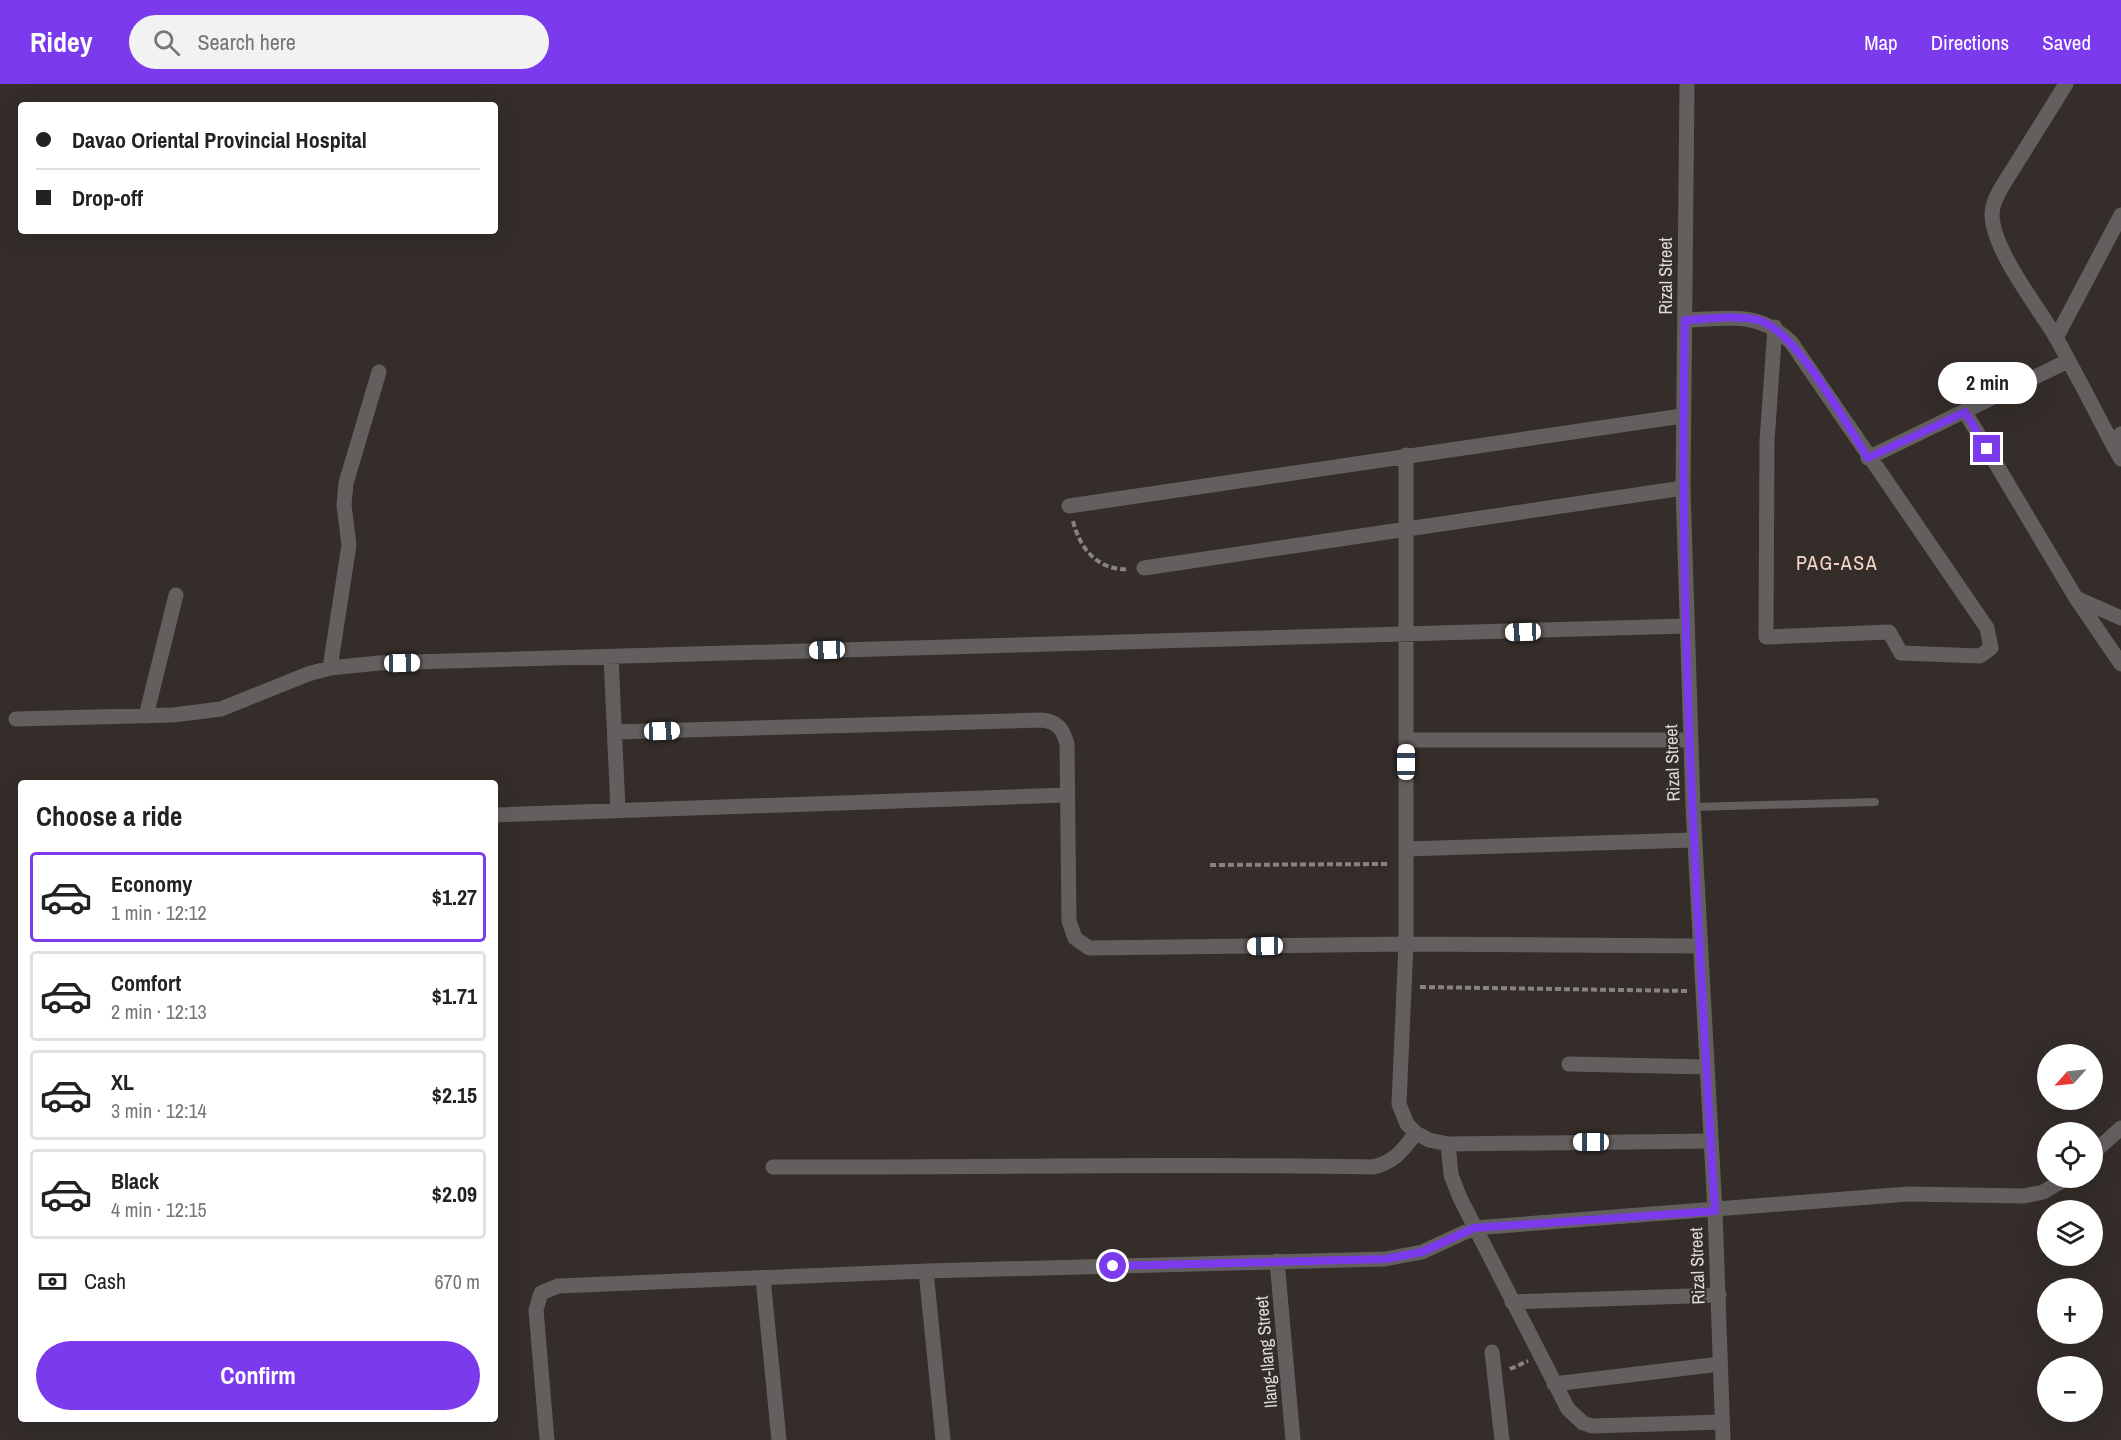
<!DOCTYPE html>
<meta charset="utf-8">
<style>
:root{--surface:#fff;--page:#f2f2f2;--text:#222;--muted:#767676;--line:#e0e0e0;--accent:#7c3aed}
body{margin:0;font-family:"Archivo Narrow",sans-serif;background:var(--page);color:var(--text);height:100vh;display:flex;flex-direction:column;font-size:22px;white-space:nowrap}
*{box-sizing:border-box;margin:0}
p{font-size:20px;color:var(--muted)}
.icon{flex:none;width:33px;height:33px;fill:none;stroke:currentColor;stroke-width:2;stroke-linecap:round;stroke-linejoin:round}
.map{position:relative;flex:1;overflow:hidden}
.panel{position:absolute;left:18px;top:696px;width:480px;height:642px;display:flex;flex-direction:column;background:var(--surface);border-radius:6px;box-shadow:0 6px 24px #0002}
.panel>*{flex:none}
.hud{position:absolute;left:18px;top:18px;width:480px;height:132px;border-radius:6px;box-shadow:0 6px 24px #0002;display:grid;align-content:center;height:132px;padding:0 18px;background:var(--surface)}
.needle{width:39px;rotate:243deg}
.controls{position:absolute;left:2037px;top:960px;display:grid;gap:12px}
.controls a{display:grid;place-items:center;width:66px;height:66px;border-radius:50%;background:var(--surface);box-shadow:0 6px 24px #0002;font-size:30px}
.end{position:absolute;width:27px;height:27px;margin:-14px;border:8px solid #7c3aed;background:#fff;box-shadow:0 0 0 3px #fff}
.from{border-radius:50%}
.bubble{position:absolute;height:42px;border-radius:21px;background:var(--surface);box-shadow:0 6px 24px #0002;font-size:20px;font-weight:700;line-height:42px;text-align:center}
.car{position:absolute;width:18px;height:36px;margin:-18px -9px;border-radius:8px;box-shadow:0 0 4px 2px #0007;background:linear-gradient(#fff 24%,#345 0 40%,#fff 0 76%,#345 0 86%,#fff 0)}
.hud b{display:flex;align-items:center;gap:21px;height:57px;font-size:22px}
.hud b+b{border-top:2px solid var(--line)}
.hud i{width:15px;height:15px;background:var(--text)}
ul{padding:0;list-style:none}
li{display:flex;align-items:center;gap:18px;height:90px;margin:0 12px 9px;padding:0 6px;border:3px solid var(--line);border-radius:6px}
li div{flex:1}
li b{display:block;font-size:22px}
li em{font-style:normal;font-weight:700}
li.active{border-color:var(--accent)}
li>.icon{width:54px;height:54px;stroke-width:1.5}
h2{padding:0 18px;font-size:27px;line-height:72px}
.pay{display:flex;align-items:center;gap:15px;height:66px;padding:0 18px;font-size:22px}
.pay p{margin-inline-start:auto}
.primary-button{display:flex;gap:12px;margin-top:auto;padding:12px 18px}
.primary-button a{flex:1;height:69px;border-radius:36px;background:var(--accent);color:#fff;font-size:24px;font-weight:700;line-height:69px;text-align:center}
header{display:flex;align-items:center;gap:36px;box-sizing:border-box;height:84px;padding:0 30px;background:var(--accent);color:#fff}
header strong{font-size:28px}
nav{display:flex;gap:33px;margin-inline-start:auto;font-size:21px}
.search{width:420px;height:54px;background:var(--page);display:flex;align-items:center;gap:15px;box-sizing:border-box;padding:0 21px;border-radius:33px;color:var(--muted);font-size:22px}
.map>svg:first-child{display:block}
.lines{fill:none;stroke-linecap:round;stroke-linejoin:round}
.path{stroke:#898380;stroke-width:4;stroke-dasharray:6 3;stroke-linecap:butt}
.service{stroke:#635f5e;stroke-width:8}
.minor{stroke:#635f5e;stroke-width:15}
.tertiary{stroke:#635f5e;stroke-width:15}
.route{stroke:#7c3aed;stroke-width:8}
.labels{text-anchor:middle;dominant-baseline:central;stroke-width:4.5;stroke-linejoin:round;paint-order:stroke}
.street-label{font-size:18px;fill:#dedad7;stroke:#342d29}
.neighbourhood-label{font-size:20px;letter-spacing:1.5px;fill:#f4d5c7;stroke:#342d29}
</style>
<header>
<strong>Ridey</strong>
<div class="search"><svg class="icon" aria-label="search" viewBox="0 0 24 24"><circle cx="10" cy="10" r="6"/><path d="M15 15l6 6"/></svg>Search here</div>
<nav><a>Map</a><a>Directions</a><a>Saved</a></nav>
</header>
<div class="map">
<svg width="2121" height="1356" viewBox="0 0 2121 1356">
<rect width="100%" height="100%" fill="#342d29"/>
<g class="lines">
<path class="path" d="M 1073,437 C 1080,465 1098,487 1129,485
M 1210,781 L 1390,780
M 1420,903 L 1689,907
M 1510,1285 L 1528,1277"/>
<path class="service" d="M 1693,723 L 1875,718"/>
<path class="minor" d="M 2066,0 L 2003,101 C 1998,110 1992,119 1992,130 C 1992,166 2039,224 2057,255 C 2076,290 2095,326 2113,361
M 1685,236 C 1728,235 1757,226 1791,258 L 1987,544 L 1991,564 L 1980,572 L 1901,569 L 1889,548 L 1766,553 L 1767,357 L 1775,243
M 2056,254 L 2121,131
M 1965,328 L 2076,514 L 2121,580
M 2121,350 L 2113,361 L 2121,375
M 1406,371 L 1406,860 L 1399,1020 L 1407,1040 L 1416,1049 L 1429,1056 L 1448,1060 L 1711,1057
M 1868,374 L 2068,277
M 1069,422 L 1682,332
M 1144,484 L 1683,404
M 2076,514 L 2121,534
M 611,573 L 618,725
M 330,584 L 349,461 L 344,421 L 346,399 L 379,288
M 146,632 L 176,511
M 16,635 L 173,631 L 221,625 L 308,590 L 330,584 L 379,579 L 1687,542
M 615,648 L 1042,636 C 1058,638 1063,645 1067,660 L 1069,837 L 1075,854 L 1089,864 L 1406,860 L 1700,862
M 1406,656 L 1691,656
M 495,731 L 1067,711
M 1406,765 L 1694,756
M 1569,980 L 1707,983
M 1448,1060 L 1451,1091 L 1460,1114 L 1568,1325 L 1583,1339 L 1592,1342 L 1722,1338
M 2092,1070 L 2121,1044
M 773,1083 C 973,1084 1173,1079 1372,1083 C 1394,1079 1403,1066 1416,1049
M 1277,1177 L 1293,1356
M 926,1187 L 943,1356
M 763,1194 L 779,1356
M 1512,1218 L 1719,1211
M 1492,1268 L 1502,1356
M 1554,1300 L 1720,1280
M 547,1356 L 536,1226 L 541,1209 L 558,1202 L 926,1187 L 1385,1175 L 1422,1168 L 1474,1144 L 1908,1110 L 2024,1112 L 2043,1108 L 2067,1094"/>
<path class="tertiary" d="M 1687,0 L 1683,404 L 1693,723 L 1715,1127 L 1723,1356"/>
</g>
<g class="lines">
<path class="route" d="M 1113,1182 L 1385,1175 L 1422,1168 L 1474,1144 L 1715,1127 C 1697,830 1678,533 1685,236 C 1708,235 1735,231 1758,236 C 1796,246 1846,340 1868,374 L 1965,328 L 1987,365"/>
</g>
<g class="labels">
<g class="street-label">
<text transform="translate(1665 192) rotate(-90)">Rizal Street</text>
<text transform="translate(1672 679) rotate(-92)">Rizal Street</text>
<text transform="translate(1697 1182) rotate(-92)">Rizal Street</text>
<text transform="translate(1266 1268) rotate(-95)">Ilang-Ilang Street</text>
</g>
<g class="neighbourhood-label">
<text x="1837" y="478">PAG-ASA</text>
</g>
</g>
</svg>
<div class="controls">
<a><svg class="needle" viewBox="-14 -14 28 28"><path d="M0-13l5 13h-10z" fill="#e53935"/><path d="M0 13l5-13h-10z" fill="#767676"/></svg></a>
<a><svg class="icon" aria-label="locate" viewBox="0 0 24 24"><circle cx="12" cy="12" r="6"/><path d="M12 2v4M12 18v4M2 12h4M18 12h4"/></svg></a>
<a><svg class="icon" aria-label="layers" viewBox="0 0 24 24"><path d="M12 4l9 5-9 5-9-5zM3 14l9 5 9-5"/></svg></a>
<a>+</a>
<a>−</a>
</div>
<i class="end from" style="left:1113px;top:1182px"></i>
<i class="end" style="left:1987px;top:365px"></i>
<div class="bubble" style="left:1938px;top:278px;width:99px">2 min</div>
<i class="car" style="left:1523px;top:548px;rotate:268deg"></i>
<i class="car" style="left:827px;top:566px;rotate:268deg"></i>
<i class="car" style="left:402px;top:579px;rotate:89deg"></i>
<i class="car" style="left:662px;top:647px;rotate:88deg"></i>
<i class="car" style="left:1406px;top:678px;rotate:0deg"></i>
<i class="car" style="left:1265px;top:862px;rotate:269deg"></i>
<i class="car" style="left:1591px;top:1058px;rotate:270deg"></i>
<div class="hud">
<b><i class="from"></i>Davao Oriental Provincial Hospital</b>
<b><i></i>Drop-off</b>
</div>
<section class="panel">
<h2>Choose a ride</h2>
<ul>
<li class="active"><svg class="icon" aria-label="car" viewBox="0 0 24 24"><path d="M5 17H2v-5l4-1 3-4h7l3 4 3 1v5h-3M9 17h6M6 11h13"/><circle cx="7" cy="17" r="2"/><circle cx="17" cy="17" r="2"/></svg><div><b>Economy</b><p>1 min · 12:12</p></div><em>$1.27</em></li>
<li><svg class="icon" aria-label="car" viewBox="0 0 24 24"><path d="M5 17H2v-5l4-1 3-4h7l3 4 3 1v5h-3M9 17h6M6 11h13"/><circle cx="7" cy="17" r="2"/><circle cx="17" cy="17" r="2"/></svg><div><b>Comfort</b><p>2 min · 12:13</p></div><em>$1.71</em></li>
<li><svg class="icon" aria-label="car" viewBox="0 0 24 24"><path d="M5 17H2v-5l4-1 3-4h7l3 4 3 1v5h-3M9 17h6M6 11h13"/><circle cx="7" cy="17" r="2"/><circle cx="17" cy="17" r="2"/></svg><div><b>XL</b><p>3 min · 12:14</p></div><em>$2.15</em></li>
<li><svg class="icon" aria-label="car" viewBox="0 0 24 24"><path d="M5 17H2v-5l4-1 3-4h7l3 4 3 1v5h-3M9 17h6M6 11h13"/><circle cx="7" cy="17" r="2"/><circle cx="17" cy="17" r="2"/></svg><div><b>Black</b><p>4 min · 12:15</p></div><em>$2.09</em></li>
</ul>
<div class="pay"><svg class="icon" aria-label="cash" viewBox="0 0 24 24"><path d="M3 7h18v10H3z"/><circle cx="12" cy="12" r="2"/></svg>Cash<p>670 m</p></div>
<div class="primary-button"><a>Confirm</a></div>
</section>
</div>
